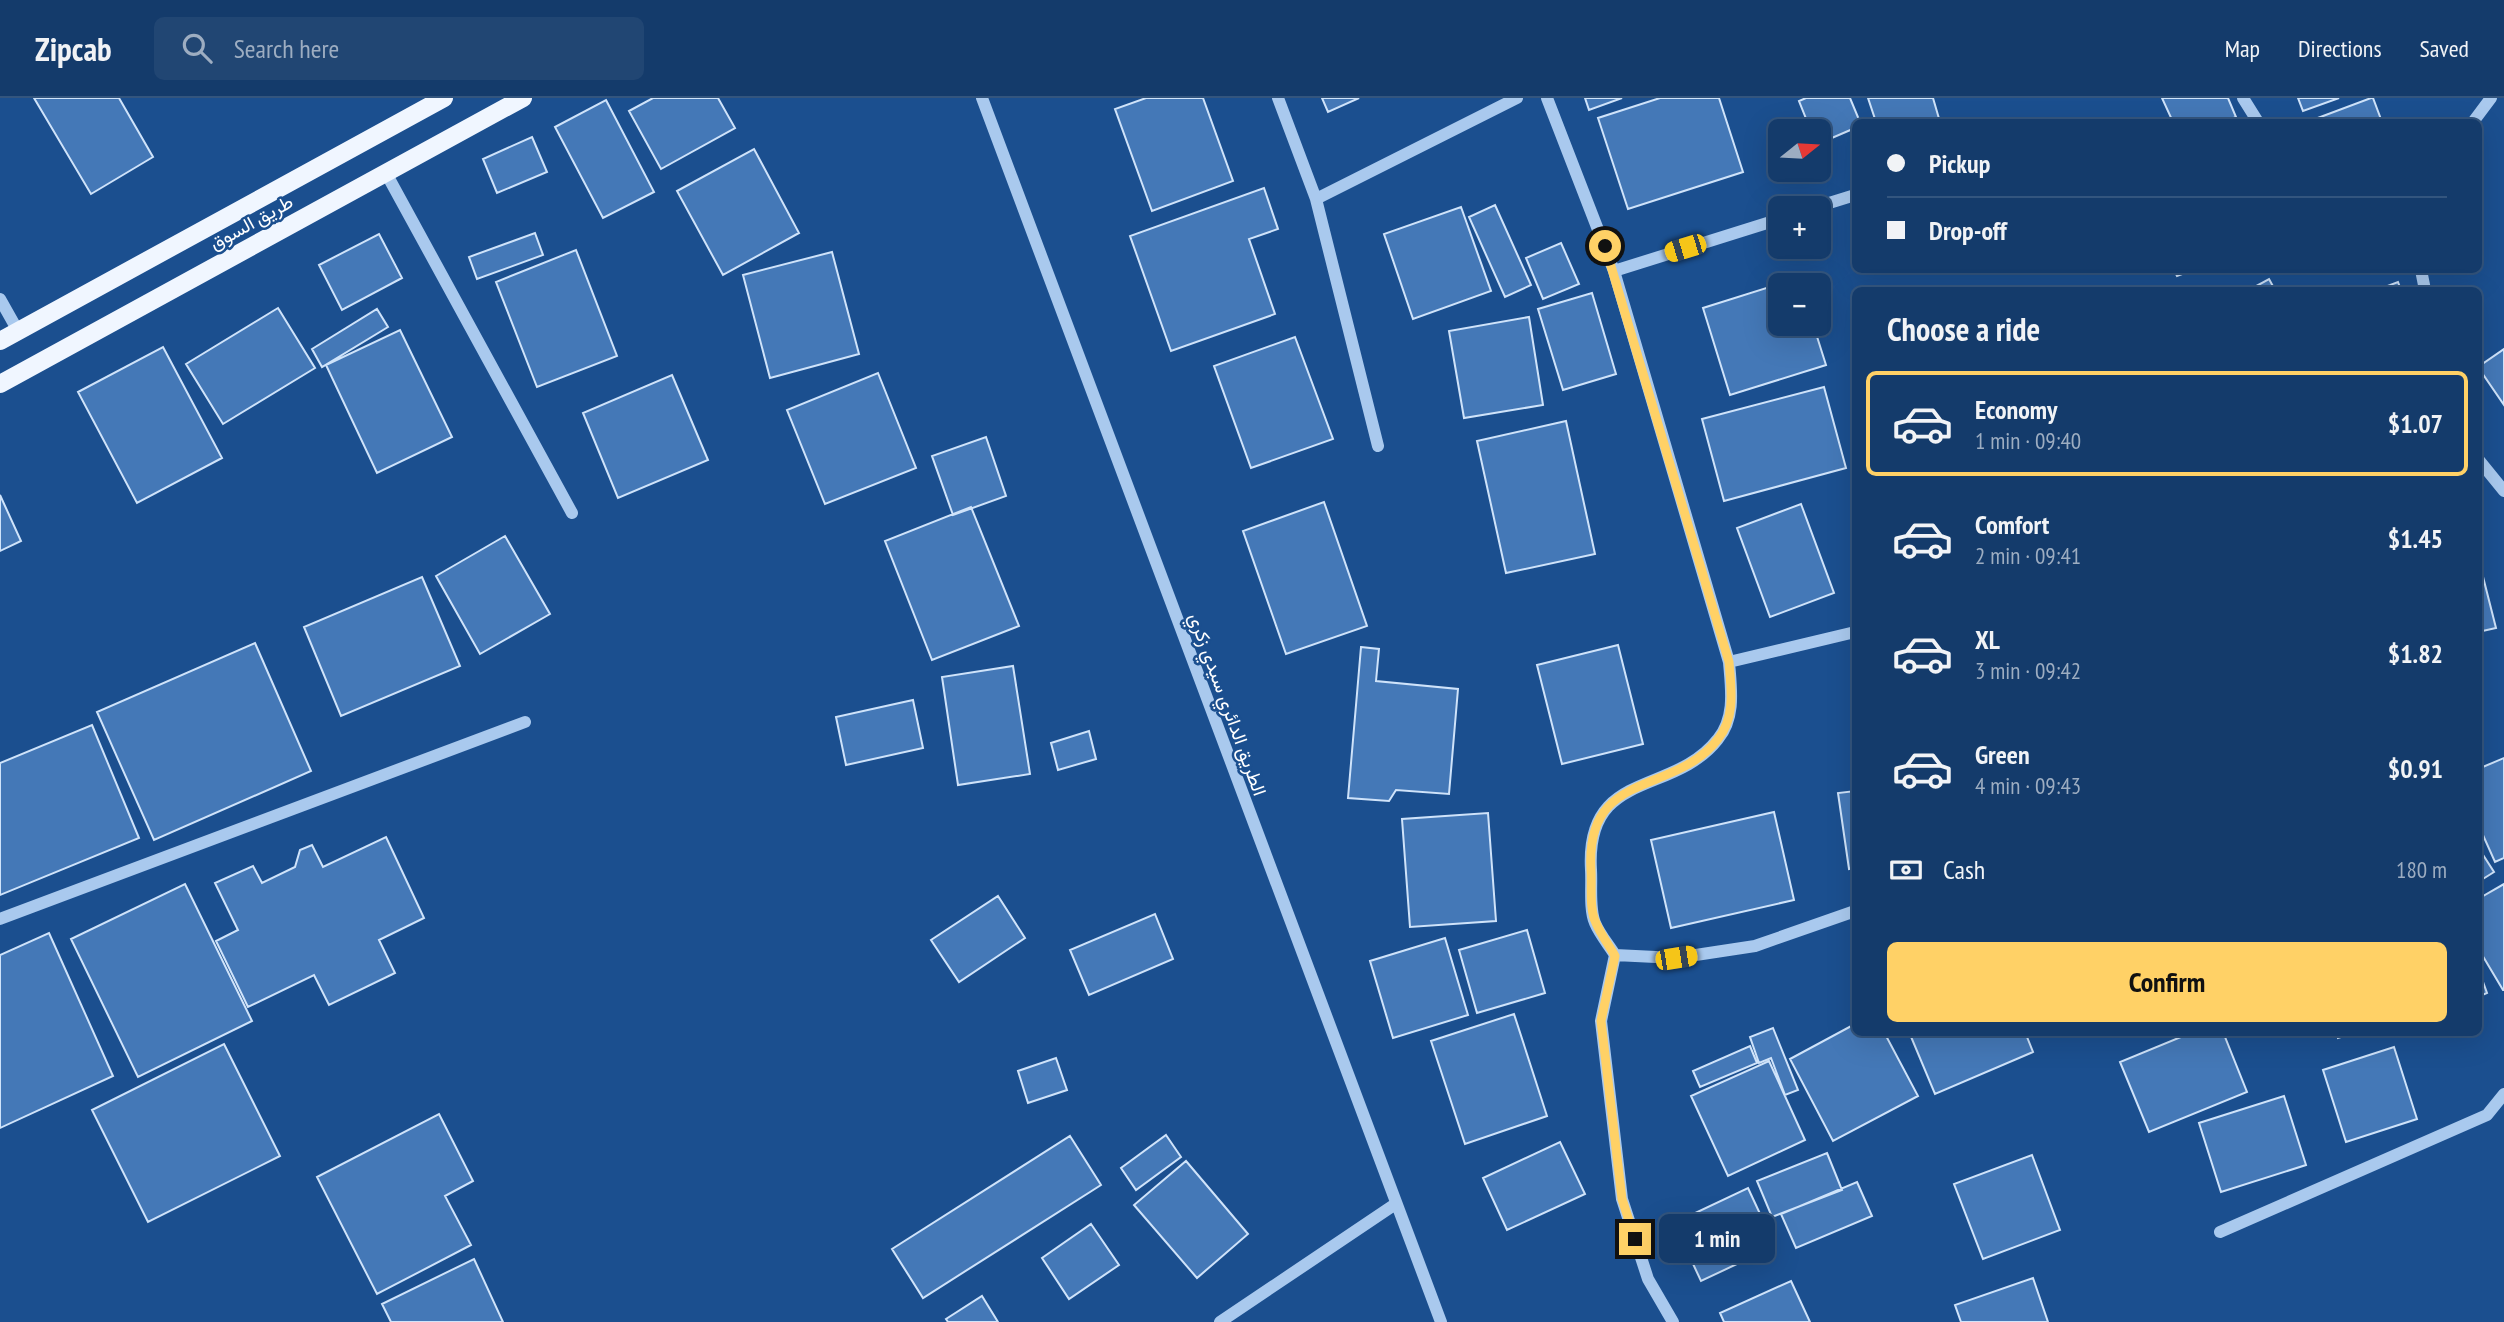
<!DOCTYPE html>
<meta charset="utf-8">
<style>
:root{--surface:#143b6b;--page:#214673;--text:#f1f3f6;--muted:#9dadc1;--line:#33557e;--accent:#ffd166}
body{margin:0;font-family:"PT Sans Narrow",Vazirmatn,sans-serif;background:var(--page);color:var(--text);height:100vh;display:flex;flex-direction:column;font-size:26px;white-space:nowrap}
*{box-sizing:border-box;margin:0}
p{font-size:23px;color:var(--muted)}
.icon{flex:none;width:38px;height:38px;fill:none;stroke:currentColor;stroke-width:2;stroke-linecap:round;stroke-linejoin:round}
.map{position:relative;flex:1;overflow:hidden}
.details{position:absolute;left:1852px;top:189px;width:630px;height:749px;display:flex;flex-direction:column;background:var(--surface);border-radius:10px;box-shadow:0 7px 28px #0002,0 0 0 2px var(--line)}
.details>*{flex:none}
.banner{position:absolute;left:1852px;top:21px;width:630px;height:154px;border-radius:10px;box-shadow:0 7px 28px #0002,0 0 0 2px var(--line);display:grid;align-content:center;height:154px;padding:0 35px;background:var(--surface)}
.needle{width:46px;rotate:72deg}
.tools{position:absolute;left:1768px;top:21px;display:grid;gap:14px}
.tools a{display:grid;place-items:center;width:63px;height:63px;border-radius:10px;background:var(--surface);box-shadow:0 7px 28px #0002,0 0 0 2px var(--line);font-size:35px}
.end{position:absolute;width:32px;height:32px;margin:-16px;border:9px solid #ffd166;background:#111;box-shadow:0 0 0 4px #111}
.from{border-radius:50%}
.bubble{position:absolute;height:49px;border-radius:10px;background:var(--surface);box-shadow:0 7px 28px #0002,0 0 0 2px var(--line);font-size:23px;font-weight:800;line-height:49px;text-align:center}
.car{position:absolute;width:21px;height:42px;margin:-21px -10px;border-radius:9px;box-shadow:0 0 5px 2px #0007;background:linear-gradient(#f5c518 24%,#345 0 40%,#f5c518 0 76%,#345 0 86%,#f5c518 0)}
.banner b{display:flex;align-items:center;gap:24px;height:66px;font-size:26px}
.banner b+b{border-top:2px solid var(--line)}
.banner i{width:18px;height:18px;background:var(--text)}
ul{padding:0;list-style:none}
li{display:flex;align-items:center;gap:21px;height:105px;margin:0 14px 10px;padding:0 21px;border:4px solid transparent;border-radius:10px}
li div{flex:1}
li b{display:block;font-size:26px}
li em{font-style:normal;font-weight:800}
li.selected{border-color:var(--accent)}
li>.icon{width:63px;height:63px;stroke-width:1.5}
h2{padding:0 35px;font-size:32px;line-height:84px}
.pay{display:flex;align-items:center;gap:18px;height:77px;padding:0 35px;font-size:26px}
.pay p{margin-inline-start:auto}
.action{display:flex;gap:14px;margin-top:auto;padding:14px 35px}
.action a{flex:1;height:80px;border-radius:10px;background:var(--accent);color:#111;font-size:28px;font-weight:800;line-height:80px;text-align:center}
header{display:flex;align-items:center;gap:42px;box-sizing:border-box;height:98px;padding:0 35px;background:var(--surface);border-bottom:2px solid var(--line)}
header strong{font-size:33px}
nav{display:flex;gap:38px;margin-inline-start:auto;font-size:24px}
.search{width:490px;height:63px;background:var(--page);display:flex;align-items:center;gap:18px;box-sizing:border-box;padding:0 24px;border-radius:10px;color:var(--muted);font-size:26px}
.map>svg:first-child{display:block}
.building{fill:#4478b7;stroke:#cfe3fa;stroke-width:2}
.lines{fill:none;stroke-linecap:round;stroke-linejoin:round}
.minor{stroke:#a9c9ee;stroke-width:12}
.major{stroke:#f0f6ff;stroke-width:18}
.route{stroke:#ffd166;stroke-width:9}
.labels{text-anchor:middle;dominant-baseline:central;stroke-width:5;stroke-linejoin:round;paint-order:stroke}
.street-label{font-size:19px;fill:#fff;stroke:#1b4f8f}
</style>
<header>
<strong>Zipcab</strong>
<div class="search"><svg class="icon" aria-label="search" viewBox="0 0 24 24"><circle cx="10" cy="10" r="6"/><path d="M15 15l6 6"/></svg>Search here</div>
<nav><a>Map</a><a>Directions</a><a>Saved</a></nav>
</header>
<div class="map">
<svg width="2504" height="1224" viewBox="0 0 2504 1224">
<rect width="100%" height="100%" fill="#1b4f8f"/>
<path class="building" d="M 34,0 L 119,0 L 153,59 L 91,96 Z
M 653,0 L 718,0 L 735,30 L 661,71 L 629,13 Z
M 1146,0 L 1203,0 L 1233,83 L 1152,113 L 1115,11 Z
M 1322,0 L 1359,0 L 1328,14 Z
M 1585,0 L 1622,0 L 1589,12 Z
M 1660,0 L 1719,0 L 1743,74 L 1628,111 L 1598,20 Z
M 1806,0 L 1850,0 L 1860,24 L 1855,24 L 1855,30 L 1818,46 L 1818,33 L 1811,33 L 1799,3 Z
M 1868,0 L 1933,0 L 1940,24 L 1876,24 Z
M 2162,0 L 2228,0 L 2236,19 L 2224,24 L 2173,24 Z
M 2298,0 L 2339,0 L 2303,13 Z
M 2373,0 L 2382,24 L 2307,24 L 2371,0 Z
M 606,2 L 654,94 L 603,120 L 555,29 Z
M 532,39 L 547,74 L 497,95 L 483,61 Z
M 754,51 L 799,135 L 723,177 L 677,93 Z
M 1264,90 L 1278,131 L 1249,141 L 1275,216 L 1171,253 L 1130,138 Z
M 1495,107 L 1531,187 L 1505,199 L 1469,119 Z
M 1461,109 L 1491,193 L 1413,221 L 1384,136 Z
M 535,135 L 543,157 L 477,181 L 469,159 Z
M 379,136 L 402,180 L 342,212 L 319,167 Z
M 1561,145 L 1579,186 L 1543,201 L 1526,160 Z
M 576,152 L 617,258 L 537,289 L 496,184 Z
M 832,154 L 859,256 L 770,280 L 743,177 Z
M 2174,172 L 2193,172 L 2177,178 Z
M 1798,180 L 1801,187 L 1780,187 L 1780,226 L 1813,226 L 1826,267 L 1730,297 L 1703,210 Z
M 2269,181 L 2275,192 L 2249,192 Z
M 2398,184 L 2401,192 L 2377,192 Z
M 1592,195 L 1616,276 L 1563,292 L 1538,211 Z
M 278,210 L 315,270 L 223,326 L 186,266 Z
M 377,211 L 388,229 L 322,269 L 312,251 Z
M 1529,219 L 1543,307 L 1464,320 L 1449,233 Z
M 400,232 L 452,339 L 377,375 L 326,267 Z
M 1295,239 L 1333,341 L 1251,370 L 1214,268 Z
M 163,249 L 222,360 L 137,405 L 78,294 Z
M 2504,251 L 2504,307 L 2478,269 Z
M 878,275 L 916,370 L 825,406 L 787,312 Z
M 672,277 L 708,362 L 618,400 L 583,315 Z
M 1824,289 L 1846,370 L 1724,403 L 1702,321 Z
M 1566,323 L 1595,456 L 1506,475 L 1477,343 Z
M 986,339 L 1006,398 L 953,417 L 932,358 Z
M 0,397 L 21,443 L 0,453 Z
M 1324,404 L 1367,528 L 1286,556 L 1243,433 Z
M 1801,406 L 1834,495 L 1770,519 L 1737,430 Z
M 971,409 L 1019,528 L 932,562 L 885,443 Z
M 505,438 L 550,516 L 480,556 L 436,478 Z
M 2478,459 L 2496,530 L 2478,534 Z
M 422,479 L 460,568 L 341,618 L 304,529 Z
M 255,545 L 311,673 L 154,742 L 97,614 Z
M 1618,547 L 1643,646 L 1562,666 L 1537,567 Z
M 1361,549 L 1379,551 L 1376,583 L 1458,591 L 1449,696 L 1396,692 L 1389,703 L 1348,700 Z
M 1013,568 L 1030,676 L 958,687 L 942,579 Z
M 913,602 L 923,650 L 846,667 L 836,619 Z
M 92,627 L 139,740 L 0,797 L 0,665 Z
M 1089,633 L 1096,661 L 1058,672 L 1051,645 Z
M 2504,660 L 2504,760 L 2495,764 L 2478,726 L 2478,671 Z
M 1855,693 L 1855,770 L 1849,771 L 1838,695 Z
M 1774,714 L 1794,802 L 1671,830 L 1651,742 Z
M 1488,715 L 1496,823 L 1410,829 L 1402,721 Z
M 386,739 L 424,820 L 379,842 L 395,875 L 329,907 L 314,877 L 248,909 L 216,843 L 238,832 L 215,785 L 253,768 L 262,785 L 295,769 L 300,752 L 312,747 L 323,769 Z
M 2478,749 L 2494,774 L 2478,784 Z
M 185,786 L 252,923 L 138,979 L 71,841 Z
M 2504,786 L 2504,892 L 2503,892 L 2478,850 L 2478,801 Z
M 998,798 L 1025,840 L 959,884 L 931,842 Z
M 1155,816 L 1173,861 L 1089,897 L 1070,852 Z
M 1527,832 L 1545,895 L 1477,915 L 1459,852 Z
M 49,835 L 113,978 L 0,1030 L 0,857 Z
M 1445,840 L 1468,917 L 1393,940 L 1370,863 Z
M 2478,870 L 2487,895 L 2478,899 Z
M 1514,916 L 1547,1018 L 1465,1046 L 1431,943 Z
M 1855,926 L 1855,934 L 1884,934 L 1918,998 L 1833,1043 L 1790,961 Z
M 1773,930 L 1798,992 L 1785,997 L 1771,960 L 1759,965 L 1750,939 Z
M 1909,934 L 2025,934 L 2033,954 L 1935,996 Z
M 2193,934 L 2223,934 L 2247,994 L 2149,1034 L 2120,964 Z
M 2337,934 L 2357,934 L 2338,940 Z
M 224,946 L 280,1058 L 148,1124 L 92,1012 Z
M 1750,948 L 1757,965 L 1700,989 L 1693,973 Z
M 2394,949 L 2417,1021 L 2346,1044 L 2323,972 Z
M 1056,960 L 1067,992 L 1028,1005 L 1018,973 Z
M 1769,963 L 1805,1042 L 1728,1078 L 1691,998 Z
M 2284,998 L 2306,1067 L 2221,1094 L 2199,1025 Z
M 439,1016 L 473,1083 L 445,1098 L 471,1147 L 377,1196 L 317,1079 Z
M 1166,1037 L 1181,1059 L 1136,1092 L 1121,1070 Z
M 1070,1038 L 1101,1087 L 923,1200 L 892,1151 Z
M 1560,1044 L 1585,1096 L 1507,1132 L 1483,1080 Z
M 1827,1055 L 1842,1092 L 1772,1119 L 1757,1083 Z
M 2032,1057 L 2060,1132 L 1983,1161 L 1954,1086 Z
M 1186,1063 L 1248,1136 L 1197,1180 L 1134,1107 Z
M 1857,1084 L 1872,1118 L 1796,1150 L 1781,1116 Z
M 1748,1090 L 1775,1148 L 1701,1183 L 1674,1125 Z
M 1091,1126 L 1119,1167 L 1069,1201 L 1042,1160 Z
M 474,1161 L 503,1224 L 391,1224 L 382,1206 Z
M 2033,1180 L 2048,1224 L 1961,1224 L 1955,1207 Z
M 1791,1183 L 1810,1224 L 1724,1224 L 1720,1215 Z
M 982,1198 L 998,1224 L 948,1224 L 946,1221 Z"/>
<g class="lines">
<path class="minor" d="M 982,0 L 1441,1224
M 1278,0 L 1316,101 L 1378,348
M 1547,0 L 1614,173 L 1729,564 C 1731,590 1736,619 1718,641 C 1673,699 1585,670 1591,772 C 1592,788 1589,811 1595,825 C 1600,837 1609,847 1615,857 L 1601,923 L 1622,1101 L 1648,1181 L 1673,1224
M 2243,0 L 2258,24
M 2473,24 L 2491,0
M 386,75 L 572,415
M 1316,101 L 1517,0
M 1813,110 L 1855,97
M 2421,172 L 2425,192
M 1614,173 L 1780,121
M 0,201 L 18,233
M 2478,361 L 2504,393
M 1729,564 L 1855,534
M 0,821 L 525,624
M 1615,857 L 1676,860 L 1755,848 L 1855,813
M 2220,1134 L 2487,1017 L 2504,996
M 1220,1224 L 1394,1107"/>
<path class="major" d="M 0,243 L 444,0
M 0,286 L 523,0"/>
</g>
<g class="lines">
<path class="route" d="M 1605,148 L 1729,564 C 1731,590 1736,619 1718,641 C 1673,699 1585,670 1591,772 C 1592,788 1589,811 1596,825 C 1601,837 1609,847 1615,858 L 1601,923 L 1622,1101 L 1635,1141"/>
</g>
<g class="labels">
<g class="street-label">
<text transform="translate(251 124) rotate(-29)">طريق السوق</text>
<text transform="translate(1228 606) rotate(70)">الطريق الدائري سيدي زكري</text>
</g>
</g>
</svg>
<div class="tools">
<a><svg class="needle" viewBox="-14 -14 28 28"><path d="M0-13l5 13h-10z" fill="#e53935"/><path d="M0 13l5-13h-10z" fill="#9dadc1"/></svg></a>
<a>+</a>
<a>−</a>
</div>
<i class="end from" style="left:1605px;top:148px"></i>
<i class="end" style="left:1635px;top:1141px"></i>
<div class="bubble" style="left:1659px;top:1116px;width:116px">1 min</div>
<i class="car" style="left:1685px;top:150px;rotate:253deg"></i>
<i class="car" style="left:1676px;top:860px;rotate:81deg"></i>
<div class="banner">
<b><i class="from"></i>Pickup</b>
<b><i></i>Drop-off</b>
</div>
<section class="details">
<h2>Choose a ride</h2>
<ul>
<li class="selected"><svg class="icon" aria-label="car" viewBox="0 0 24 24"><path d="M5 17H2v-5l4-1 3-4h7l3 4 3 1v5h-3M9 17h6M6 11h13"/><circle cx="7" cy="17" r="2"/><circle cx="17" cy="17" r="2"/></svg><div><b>Economy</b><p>1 min · 09:40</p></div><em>$1.07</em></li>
<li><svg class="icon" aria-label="car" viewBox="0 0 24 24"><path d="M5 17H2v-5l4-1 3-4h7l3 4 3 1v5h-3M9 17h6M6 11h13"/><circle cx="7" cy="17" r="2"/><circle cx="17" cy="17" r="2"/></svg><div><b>Comfort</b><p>2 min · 09:41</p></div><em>$1.45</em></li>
<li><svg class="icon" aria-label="car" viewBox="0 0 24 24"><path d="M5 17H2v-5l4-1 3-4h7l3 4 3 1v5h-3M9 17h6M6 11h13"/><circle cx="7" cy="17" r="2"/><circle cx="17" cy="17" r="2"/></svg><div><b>XL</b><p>3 min · 09:42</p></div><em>$1.82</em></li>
<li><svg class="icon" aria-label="car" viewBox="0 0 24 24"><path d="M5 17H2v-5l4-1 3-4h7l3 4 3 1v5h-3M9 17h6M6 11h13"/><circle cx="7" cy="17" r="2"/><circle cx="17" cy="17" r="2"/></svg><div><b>Green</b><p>4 min · 09:43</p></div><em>$0.91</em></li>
</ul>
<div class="pay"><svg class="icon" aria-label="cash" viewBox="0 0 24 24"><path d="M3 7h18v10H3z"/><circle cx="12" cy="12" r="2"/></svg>Cash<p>180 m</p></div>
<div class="action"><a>Confirm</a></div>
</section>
</div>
